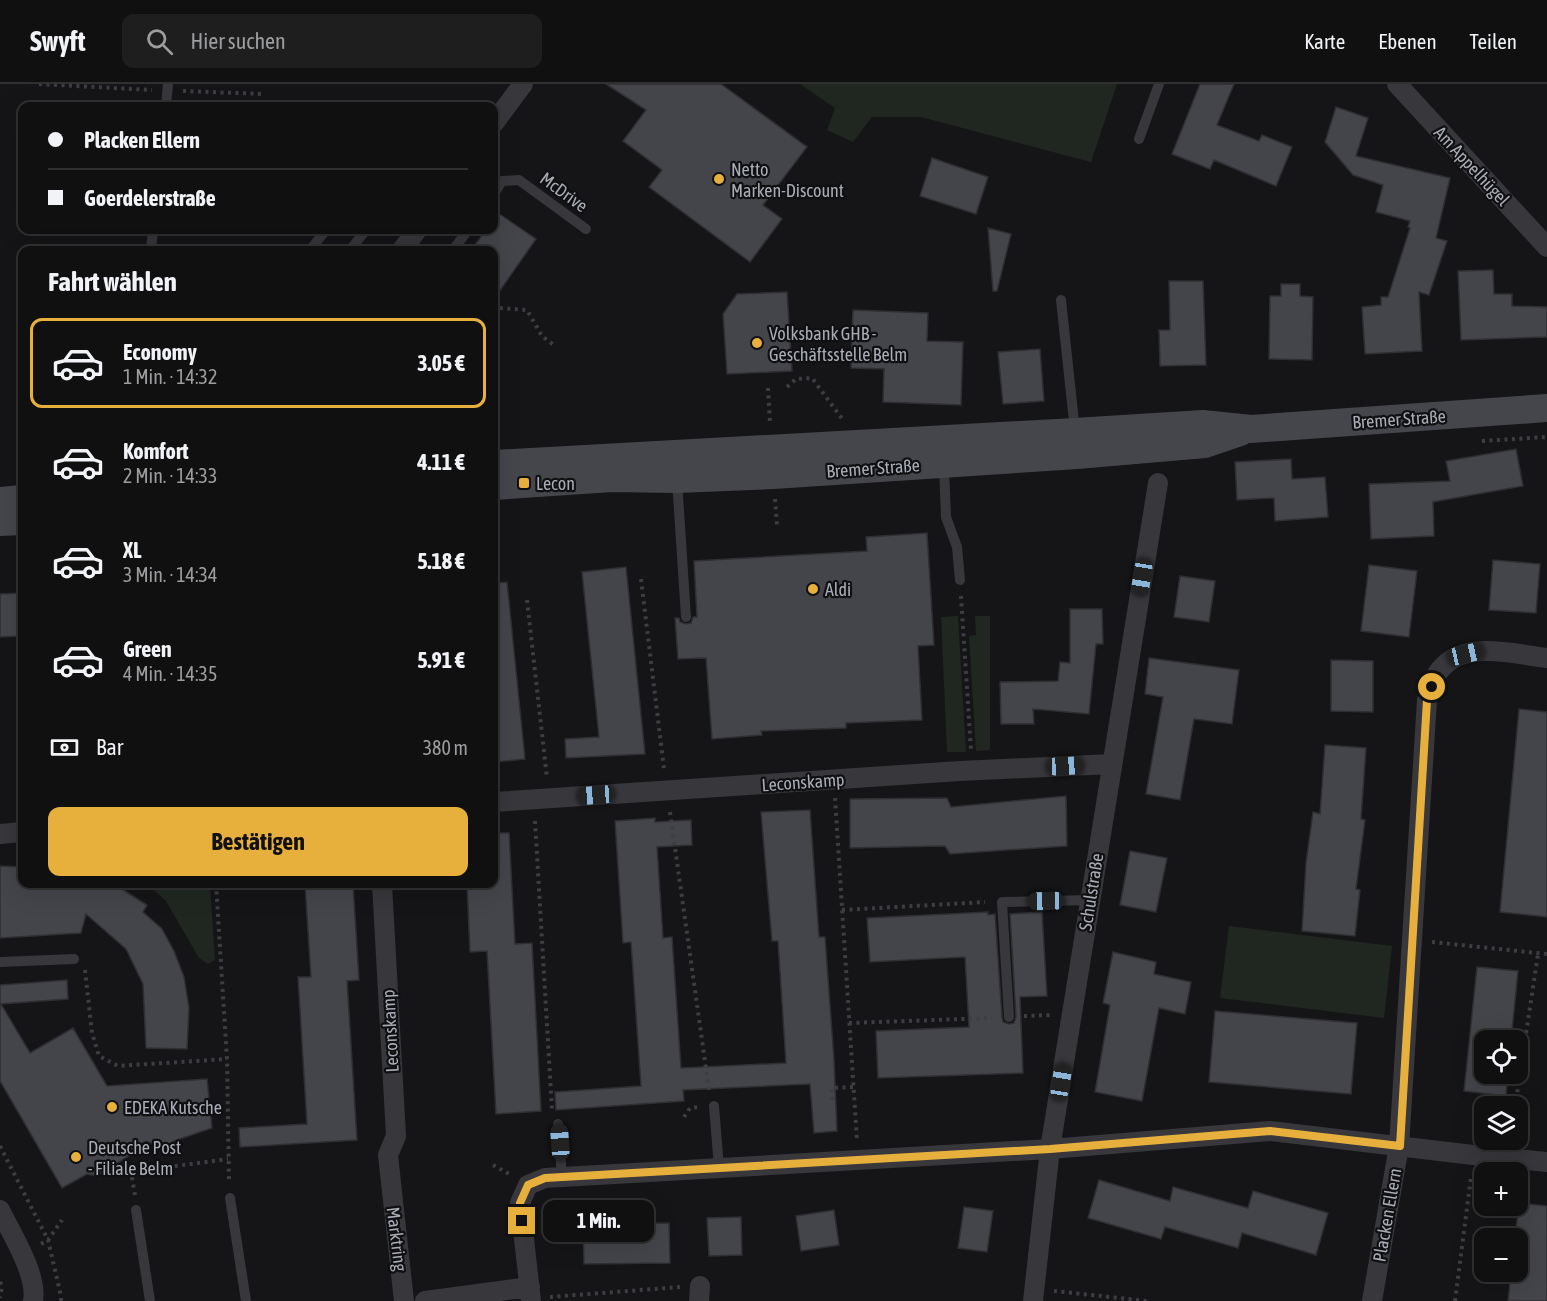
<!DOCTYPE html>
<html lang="de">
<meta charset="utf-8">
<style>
:root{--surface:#101011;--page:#1e1e1f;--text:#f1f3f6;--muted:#9c9d9f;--line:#303031;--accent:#e7b03d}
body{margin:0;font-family:"Asap Condensed",sans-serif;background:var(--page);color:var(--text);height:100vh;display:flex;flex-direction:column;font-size:22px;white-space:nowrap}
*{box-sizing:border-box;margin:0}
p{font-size:20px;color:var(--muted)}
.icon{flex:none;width:33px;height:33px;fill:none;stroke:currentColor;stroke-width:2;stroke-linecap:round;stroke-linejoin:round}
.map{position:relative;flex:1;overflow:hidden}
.sheet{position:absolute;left:18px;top:162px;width:480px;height:642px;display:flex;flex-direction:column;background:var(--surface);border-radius:12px;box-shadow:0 6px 24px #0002,0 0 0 2px var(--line)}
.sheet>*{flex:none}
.top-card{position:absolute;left:18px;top:18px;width:480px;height:132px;border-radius:12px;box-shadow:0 6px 24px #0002,0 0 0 2px var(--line);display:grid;align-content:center;height:132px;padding:0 30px;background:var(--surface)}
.buttons{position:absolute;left:1474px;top:946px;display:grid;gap:12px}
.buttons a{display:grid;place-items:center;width:54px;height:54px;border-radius:12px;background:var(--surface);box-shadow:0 6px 24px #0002,0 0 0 2px var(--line);font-size:30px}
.end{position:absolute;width:27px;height:27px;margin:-14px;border:8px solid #e7b03d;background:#111;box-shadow:0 0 0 3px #111}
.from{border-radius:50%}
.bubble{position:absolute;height:42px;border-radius:12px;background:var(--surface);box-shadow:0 6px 24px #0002,0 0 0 2px var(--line);font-size:20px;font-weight:700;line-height:42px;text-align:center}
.car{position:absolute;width:18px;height:36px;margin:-18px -9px;border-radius:8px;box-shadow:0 0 4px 2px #0007;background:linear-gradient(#222 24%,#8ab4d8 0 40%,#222 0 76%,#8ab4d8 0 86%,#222 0)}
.top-card b{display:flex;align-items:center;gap:21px;height:57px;font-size:22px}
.top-card b+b{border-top:2px solid var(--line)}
.top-card i{width:15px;height:15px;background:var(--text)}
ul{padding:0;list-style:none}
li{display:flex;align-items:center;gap:18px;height:90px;margin:0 12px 9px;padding:0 18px;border:3px solid transparent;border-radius:12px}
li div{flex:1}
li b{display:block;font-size:22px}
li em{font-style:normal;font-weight:700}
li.active{border-color:var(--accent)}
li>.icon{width:54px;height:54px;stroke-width:1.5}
h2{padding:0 30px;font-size:27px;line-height:72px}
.pay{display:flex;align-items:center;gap:15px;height:66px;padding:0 30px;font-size:22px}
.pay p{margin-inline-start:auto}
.cta{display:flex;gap:12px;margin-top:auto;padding:12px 30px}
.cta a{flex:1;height:69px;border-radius:12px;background:var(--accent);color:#111;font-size:24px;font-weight:700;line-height:69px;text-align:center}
header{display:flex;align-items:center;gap:36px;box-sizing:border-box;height:84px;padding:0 30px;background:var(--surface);border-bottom:2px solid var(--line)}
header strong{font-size:28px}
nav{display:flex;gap:33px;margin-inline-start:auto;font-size:21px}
.search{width:420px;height:54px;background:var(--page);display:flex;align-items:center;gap:15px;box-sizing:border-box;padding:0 21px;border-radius:12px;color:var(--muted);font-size:22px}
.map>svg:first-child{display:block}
.green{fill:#202721}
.building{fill:#44454a;stroke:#2f2f33;stroke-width:1.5}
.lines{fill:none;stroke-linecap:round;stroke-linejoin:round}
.path{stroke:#3d3e43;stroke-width:4;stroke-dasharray:3 4.5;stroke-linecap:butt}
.lane{stroke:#37373c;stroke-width:10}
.street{stroke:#37373c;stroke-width:20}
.secondary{stroke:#45464c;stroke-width:28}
.route{stroke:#e7b03d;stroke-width:8}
.poi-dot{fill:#e7b03d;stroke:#101012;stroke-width:2}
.labels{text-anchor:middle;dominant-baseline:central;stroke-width:4.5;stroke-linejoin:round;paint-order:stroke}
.street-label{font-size:18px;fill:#a8acb6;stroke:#101012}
.poi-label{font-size:18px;fill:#a8acb6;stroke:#101012;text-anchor:start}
</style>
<header>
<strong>Swyft</strong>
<div class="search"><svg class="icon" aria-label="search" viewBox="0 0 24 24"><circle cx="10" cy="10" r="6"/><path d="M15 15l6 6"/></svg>Hier suchen</div>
<nav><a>Karte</a><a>Ebenen</a><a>Teilen</a></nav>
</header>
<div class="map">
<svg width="1547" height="1217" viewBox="0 0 1547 1217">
<rect width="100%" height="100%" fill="#151517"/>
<path class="green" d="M 800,0 L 1117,0 L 1091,78 L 921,33 L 872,33 L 853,58 L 827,46 L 835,24 Z
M 958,532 L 966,668 L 947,668 L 941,533 Z
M 975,532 L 990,532 L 990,666 L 976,667 L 969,552 L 976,551 Z
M 147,800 L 210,800 L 215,876 L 208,880 L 199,874 L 166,817 Z
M 1229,842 L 1392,862 L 1384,934 L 1220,914 Z"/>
<path class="building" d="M 606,0 L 721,0 L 807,63 L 763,121 L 782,135 L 750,178 L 649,103 L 662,86 L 623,57 L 646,26 Z
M 1200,0 L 1234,0 L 1217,41 L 1259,57 L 1262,51 L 1292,63 L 1276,102 L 1214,76 L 1210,85 L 1172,70 Z
M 1336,23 L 1368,34 L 1356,72 L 1450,94 L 1436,154 L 1447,157 L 1429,211 L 1419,208 L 1422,267 L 1365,270 L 1362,223 L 1381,221 L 1381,213 L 1388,213 L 1410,144 L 1408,143 L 1410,137 L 1376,128 L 1383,101 L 1353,91 L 1325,58 Z
M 932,74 L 988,93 L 976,130 L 920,112 Z
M 498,129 L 536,155 L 494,215 L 494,166 L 471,166 L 486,146 L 494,146 L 494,135 Z
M 988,144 L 1011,150 L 997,207 L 993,207 Z
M 1493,186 L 1494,210 L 1512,210 L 1512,222 L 1547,223 L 1547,253 L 1461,256 L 1458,187 Z
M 1169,197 L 1203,197 L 1206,281 L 1160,282 L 1159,246 L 1170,246 Z
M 1281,200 L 1300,200 L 1300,212 L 1313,213 L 1312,276 L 1269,275 L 1270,212 L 1281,212 Z
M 787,208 L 792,287 L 727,290 L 723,230 L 737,210 Z
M 853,226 L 928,229 L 927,257 L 963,258 L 961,321 L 883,318 L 884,285 L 851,284 Z
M 1040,265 L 1044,317 L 1003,320 L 998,268 Z
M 1516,365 L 1523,402 L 1433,418 L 1434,452 L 1371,455 L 1369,400 L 1450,397 L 1446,377 Z
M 1291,375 L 1292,395 L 1325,393 L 1328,433 L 1275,437 L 1274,414 L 1237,416 L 1235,378 Z
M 927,449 L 934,561 L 918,562 L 922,636 L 846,639 L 846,644 L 761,647 L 762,651 L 712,655 L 706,574 L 678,575 L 675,534 L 679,534 L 680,538 L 686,540 L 691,539 L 693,533 L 697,533 L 694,477 L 867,467 L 866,453 Z
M 1493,476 L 1540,480 L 1536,529 L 1489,526 Z
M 1369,481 L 1417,487 L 1409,553 L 1361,547 Z
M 626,483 L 645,670 L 566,674 L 565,655 L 599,653 L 582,488 Z
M 1180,492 L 1215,497 L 1209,538 L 1174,533 Z
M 507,498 L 525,675 L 494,678 L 494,499 Z
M 22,509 L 22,552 L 0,553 L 0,510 Z
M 1070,525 L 1102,525 L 1103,560 L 1096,560 L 1089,630 L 1033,625 L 1034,640 L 1001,640 L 1000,598 L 1058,597 L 1060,578 L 1070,579 Z
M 1149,574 L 1239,586 L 1232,640 L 1194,635 L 1180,716 L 1146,710 L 1163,613 L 1145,610 Z
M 1331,576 L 1373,577 L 1373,628 L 1331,627 Z
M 1519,625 L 1547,628 L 1547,833 L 1500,828 Z
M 1325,661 L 1366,664 L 1361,735 L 1365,736 L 1356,805 L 1360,806 L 1355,852 L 1302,847 L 1306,779 L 1313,728 L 1320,730 Z
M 1066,712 L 1067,762 L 950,770 L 945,762 L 850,764 L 850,715 L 947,714 L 951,723 Z
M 810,726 L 819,853 L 825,853 L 834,976 L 837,1047 L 814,1049 L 810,1000 L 683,1006 L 684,1017 L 556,1026 L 555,1008 L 641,1002 L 631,858 L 623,859 L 615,737 L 655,734 L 655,738 L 691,736 L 692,761 L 657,763 L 663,854 L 672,853 L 681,984 L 786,979 L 778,857 L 772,857 L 761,728 Z
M 494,749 L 509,749 L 515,860 L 532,859 L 541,1027 L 496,1030 L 487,867 L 470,868 L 467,800 L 494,800 Z
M 1130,767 L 1167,774 L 1156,828 L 1120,821 Z
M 0,782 L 22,783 L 22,800 L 114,800 L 147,821 L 143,828 L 162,845 L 174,867 L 184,893 L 189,924 L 187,965 L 146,964 L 143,900 L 126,865 L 86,830 L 81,849 L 0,854 Z
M 305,800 L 353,800 L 359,896 L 347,897 L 357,1056 L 240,1063 L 239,1044 L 307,1040 L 298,893 L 311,893 Z
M 988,828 L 988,831 L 995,830 L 1002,933 L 1003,938 L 1009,940 L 1014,939 L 1016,933 L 1010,830 L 1042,828 L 1047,912 L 1020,913 L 1023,989 L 878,994 L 876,947 L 969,943 L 965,873 L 870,878 L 867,834 Z
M 1113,868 L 1156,878 L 1154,890 L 1191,898 L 1185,930 L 1159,924 L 1142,1017 L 1095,1008 L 1110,921 L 1103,919 Z
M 1477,883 L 1518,887 L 1511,957 L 1485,957 L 1485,990 L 1508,990 L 1506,1012 L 1464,1007 Z
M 67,896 L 68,915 L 1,920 L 30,969 L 73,944 L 107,1002 L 207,995 L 212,1044 L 174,1057 L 166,1065 L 146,1057 L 131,1066 L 129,1072 L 97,1092 L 87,1090 L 62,1104 L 0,997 L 0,901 Z
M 1215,927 L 1357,939 L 1351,1010 L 1209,998 Z
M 1099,1096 L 1170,1117 L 1173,1103 L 1248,1124 L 1253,1107 L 1328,1129 L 1316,1171 L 1242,1149 L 1238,1164 L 1165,1143 L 1161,1155 L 1088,1134 Z
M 1519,1119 L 1547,1122 L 1547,1217 L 1508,1217 L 1511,1188 L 1518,1188 L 1518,1155 L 1515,1155 Z
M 964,1123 L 993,1127 L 987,1168 L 958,1164 Z
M 834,1126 L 839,1161 L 801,1167 L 796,1132 Z
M 741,1133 L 742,1171 L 709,1172 L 707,1134 Z
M 669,1139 L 670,1179 L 584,1180 L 583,1140 Z"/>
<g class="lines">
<path class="path" d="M 39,0 L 152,6
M 183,7 L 264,10
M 494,220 L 498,224 L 527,226 L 542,252 L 555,262
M 787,303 L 796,295 L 812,294 L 843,336
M 768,304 L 770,339
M 1482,357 L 1547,353
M 775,415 L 777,441
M 641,495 L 664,685
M 961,512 L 971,666
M 527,516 L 547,694
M 835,714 L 857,1057
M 670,728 L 709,1006
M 535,737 L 552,1026
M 216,800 L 227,975 L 229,1098
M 842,826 L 985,818
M 1432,858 L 1547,870
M 85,886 L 92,949 L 99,972 L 118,982 L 227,975
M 1024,932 L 1052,931
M 849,939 L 992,934
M 832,1016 L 832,1004 L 853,1003
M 1515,1023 L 1538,870
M 684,1033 L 690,1024 L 699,1023
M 0,1062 L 48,1156 L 61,1212 L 61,1217
M 493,1081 L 511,1091
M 135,1111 L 131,1088 L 228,1075
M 41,1160 L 48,1156 L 62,1136
M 0,1198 L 2,1202 L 0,1214
M 1054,1207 L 1147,1217
M 550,1213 L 680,1203
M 1455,1217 L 1471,1093"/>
<path class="lane" d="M 166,22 L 168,0
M 1139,55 L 1159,0
M 494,110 L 502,97 L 519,96 L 586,145
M 151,166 L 153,146
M 310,166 L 326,146
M 350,166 L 366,146
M 453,166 L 468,146
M 1061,216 L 1075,347
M 944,382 L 946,433 L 957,463 L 960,496
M 677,396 L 686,533
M 0,878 L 74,875
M 1009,933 L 1002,818 L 1090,816
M 714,1022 L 719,1084
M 558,1040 L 562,1093
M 230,1114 L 246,1217
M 136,1126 L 150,1217"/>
<path class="street" d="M 1397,0 L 1547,163
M 494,39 L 523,0
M 402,166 L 417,146
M 494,718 L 960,687 L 1112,680
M 0,750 L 22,748
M 382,800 L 396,1052 L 388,1071 L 404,1217
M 0,1126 C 11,1149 38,1191 33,1217
M 425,1217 L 530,1203
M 531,1217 L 520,1119 L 528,1101 L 545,1094 L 1050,1065 L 1270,1047 L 1473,1071 L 1547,1078
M 699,1217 L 700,1202
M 1033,1217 L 1050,1065 L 1158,399
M 1372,1217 L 1399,1062 L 1427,616 C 1430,608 1432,597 1437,590 C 1460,554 1512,570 1547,574"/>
<path class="secondary" d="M 494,380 L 1075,348 L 1203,340 L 1251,345 L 1547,324
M 494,402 L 612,394 L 677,395 L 773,391 L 1077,371 L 1205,360 L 1240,348
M 0,417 L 22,415
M 0,438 L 22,437"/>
</g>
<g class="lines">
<path class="route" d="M 522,1137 L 520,1119 L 528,1101 L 545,1094 L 1050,1065 L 1270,1047 L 1400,1062 L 1427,616 L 1432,603"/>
</g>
<g class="poi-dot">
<circle cx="719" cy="95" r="6"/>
<circle cx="757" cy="259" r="6"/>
<rect x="518" y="393" width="12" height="12" rx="3"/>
<circle cx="813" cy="505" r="6"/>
<circle cx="112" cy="1023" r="6"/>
<circle cx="76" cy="1073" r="6"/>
</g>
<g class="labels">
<g class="street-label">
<text transform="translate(1472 82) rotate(47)">Am Appelhügel</text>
<text transform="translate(564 108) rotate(36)">McDrive</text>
<text transform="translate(1399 335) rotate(-4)">Bremer Straße</text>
<text transform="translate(873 384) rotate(-4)">Bremer Straße</text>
<text transform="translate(803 698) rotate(-4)">Leconskamp</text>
<text transform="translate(1091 808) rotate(-81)">Schulstraße</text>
<text transform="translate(390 947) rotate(-93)">Leconskamp</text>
<text transform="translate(1387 1131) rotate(-80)">Placken Ellern</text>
<text transform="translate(397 1155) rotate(83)">Marktring</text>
</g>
<g class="poi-label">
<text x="731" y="85">Netto<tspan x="731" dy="21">Marken-Discount</tspan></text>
<text x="769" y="249">Volksbank GHB -<tspan x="769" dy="21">Geschäftsstelle Belm</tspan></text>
<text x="536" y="399">Lecon</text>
<text x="825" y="505">Aldi</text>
<text x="124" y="1023">EDEKA Kutsche</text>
<text x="88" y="1063">Deutsche Post<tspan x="88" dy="21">- Filiale Belm</tspan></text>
</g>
</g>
</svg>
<div class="buttons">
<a><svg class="icon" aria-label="locate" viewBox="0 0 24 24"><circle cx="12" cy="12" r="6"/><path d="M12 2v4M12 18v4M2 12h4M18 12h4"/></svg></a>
<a><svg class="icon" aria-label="layers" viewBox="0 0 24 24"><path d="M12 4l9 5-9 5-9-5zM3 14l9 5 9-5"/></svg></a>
<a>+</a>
<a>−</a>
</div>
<i class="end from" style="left:1432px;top:603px"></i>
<i class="end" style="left:522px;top:1137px"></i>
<div class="bubble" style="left:543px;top:1116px;width:111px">1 Min.</div>
<i class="car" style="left:1142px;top:493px;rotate:189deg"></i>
<i class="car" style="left:1466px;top:570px;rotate:77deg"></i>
<i class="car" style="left:1065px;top:682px;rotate:87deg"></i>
<i class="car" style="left:596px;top:711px;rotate:266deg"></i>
<i class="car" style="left:1046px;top:817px;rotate:269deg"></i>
<i class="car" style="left:1061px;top:998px;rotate:9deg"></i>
<i class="car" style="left:560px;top:1058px;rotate:356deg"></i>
<div class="top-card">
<b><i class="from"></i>Placken Ellern</b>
<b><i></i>Goerdelerstraße</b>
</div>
<section class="sheet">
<h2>Fahrt wählen</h2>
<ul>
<li class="active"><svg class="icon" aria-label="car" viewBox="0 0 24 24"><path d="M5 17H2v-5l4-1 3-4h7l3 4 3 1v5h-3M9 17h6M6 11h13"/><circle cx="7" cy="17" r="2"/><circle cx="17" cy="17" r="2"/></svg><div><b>Economy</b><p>1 Min. · 14:32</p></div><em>3.05 €</em></li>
<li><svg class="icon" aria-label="car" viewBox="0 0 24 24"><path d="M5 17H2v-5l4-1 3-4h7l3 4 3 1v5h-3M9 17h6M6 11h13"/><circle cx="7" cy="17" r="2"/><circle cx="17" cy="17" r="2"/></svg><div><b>Komfort</b><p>2 Min. · 14:33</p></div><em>4.11 €</em></li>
<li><svg class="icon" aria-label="car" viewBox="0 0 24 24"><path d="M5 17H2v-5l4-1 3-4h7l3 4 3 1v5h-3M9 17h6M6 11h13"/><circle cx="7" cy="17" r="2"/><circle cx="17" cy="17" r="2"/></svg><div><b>XL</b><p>3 Min. · 14:34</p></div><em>5.18 €</em></li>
<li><svg class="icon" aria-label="car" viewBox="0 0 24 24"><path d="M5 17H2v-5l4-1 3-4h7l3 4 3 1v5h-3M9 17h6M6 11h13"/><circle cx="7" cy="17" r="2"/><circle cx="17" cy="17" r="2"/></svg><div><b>Green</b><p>4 Min. · 14:35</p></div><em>5.91 €</em></li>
</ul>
<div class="pay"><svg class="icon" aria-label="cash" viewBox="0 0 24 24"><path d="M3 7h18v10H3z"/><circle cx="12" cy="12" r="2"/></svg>Bar<p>380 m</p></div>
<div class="cta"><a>Bestätigen</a></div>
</section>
</div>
